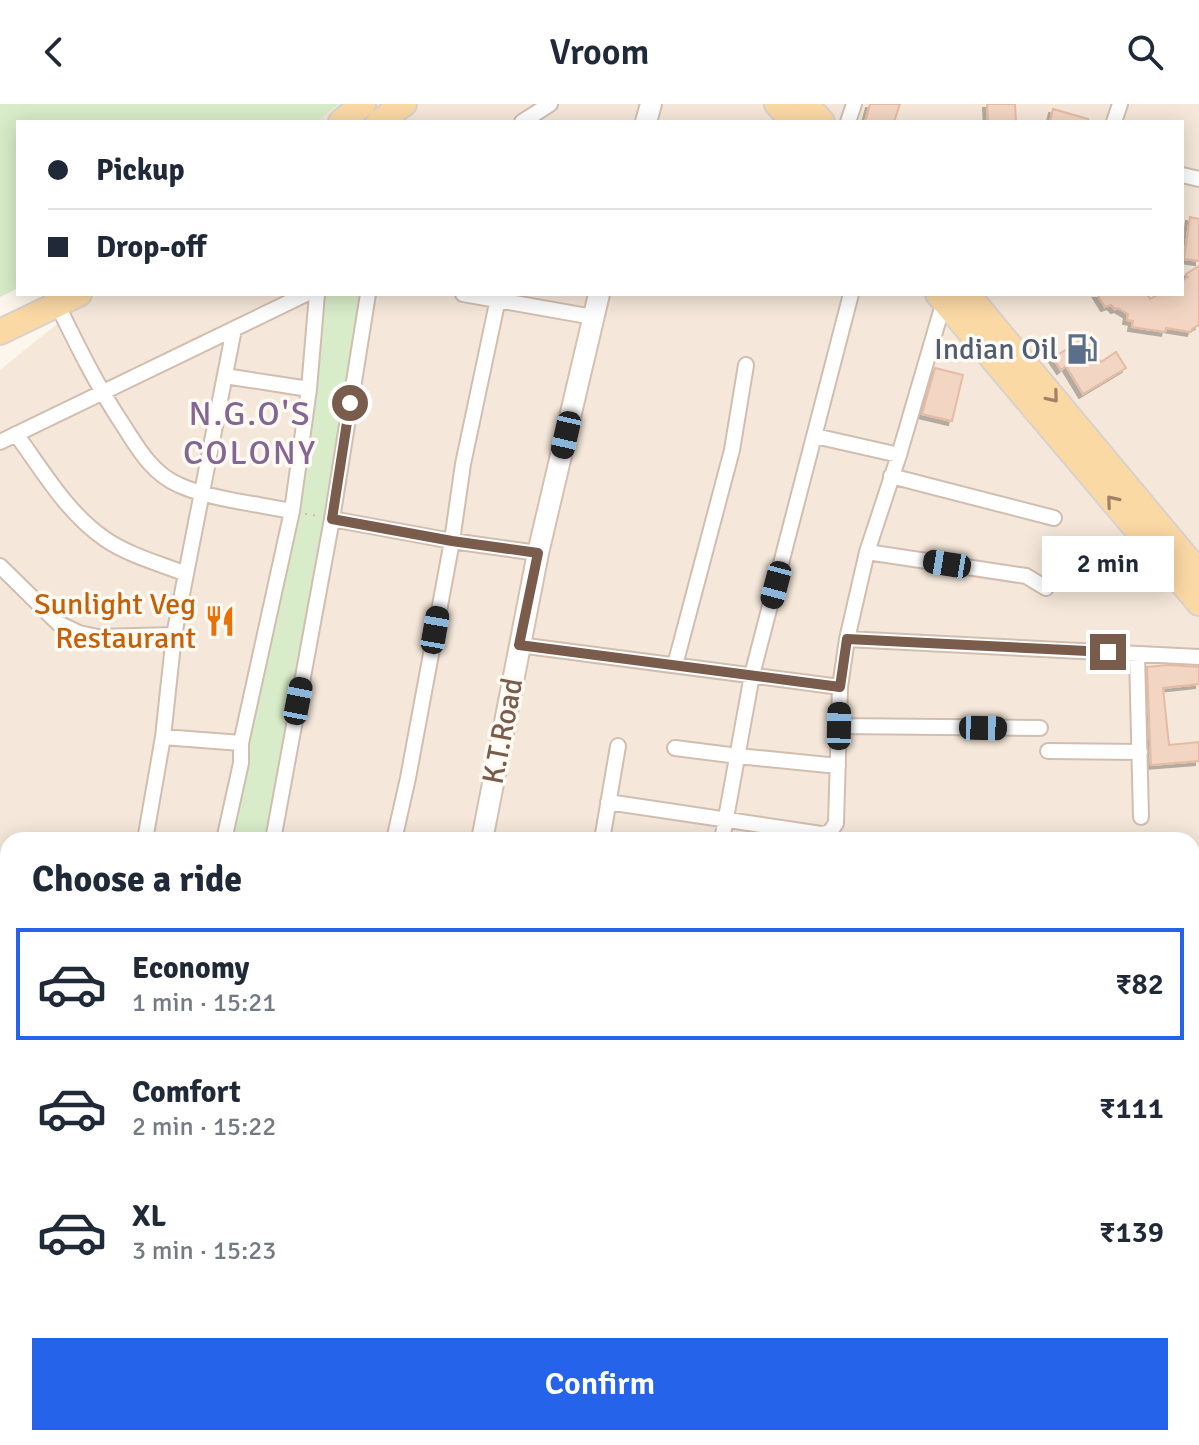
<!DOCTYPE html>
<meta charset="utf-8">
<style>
:root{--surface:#fff;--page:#f2f2f3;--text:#1f2937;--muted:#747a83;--line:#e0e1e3;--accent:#2563eb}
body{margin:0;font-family:Signika,sans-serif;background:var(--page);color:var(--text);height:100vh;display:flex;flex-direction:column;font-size:30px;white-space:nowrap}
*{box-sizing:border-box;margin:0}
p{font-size:26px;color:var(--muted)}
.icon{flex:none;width:44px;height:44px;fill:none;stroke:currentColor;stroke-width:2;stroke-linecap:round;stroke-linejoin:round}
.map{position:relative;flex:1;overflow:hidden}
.drawer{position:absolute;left:0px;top:728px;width:1200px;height:614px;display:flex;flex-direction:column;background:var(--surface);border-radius:24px 24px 0 0;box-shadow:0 4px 20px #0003}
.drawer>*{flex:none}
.guide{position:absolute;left:16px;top:16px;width:1168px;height:176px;border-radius:0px;box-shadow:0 4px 20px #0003;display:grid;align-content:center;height:176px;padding:0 32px;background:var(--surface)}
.end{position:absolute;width:36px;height:36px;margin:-18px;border:10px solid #7a5c4d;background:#fff;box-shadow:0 0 0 4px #fff}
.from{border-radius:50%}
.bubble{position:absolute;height:56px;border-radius:0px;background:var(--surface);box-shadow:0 4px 20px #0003;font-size:26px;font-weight:600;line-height:56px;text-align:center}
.car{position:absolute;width:24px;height:48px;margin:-24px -12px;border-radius:10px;box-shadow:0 0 6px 2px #0007;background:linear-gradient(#222 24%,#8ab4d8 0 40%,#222 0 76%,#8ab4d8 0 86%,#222 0)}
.guide b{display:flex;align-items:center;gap:28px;height:76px;font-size:30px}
.guide b+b{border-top:2px solid var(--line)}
.guide i{width:20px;height:20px;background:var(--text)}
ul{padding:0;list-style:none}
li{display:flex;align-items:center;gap:24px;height:112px;margin:0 16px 12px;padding:0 16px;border:4px solid transparent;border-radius:0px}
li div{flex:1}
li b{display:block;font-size:30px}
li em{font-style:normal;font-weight:600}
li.selected{border-color:var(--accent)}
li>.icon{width:72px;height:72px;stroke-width:1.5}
h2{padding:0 32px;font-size:36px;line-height:96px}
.action{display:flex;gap:16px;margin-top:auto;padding:16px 32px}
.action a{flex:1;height:92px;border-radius:0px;background:var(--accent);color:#fff;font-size:32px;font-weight:600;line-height:92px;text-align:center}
header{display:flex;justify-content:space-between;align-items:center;height:104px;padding:0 32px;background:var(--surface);font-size:36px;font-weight:600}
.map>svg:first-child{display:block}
.residential{fill:#f5e8da;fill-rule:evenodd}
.green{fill:#d8ecc9}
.building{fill:#f3d5c3;stroke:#e6bba3;stroke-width:2;filter:url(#shadow)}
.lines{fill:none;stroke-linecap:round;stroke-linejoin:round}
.minor-casing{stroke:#d1beb0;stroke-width:18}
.tertiary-casing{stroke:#d1beb0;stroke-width:22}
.secondary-casing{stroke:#d6c0b0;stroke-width:24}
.primary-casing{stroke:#dad1cd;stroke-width:28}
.path{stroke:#d9b8a5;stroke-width:2;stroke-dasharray:2 6;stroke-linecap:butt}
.minor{stroke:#fff;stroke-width:14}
.tertiary{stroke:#fff;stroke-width:18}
.secondary{stroke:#fff;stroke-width:20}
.primary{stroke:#fbd9a5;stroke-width:24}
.oneway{stroke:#a18267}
.route{stroke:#7a5c4d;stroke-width:10}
.labels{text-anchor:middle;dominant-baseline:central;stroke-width:7;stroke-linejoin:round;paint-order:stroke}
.service-label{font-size:30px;fill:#4e5e75;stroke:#fffaf3;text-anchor:end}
.food-label{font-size:30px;fill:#c56008;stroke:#fffaf3;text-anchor:end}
.street-label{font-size:30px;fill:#7a5c4d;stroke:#fffaf3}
.quarter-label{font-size:34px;letter-spacing:2px;fill:#846695;stroke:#fffaf3}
</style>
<header><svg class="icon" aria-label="back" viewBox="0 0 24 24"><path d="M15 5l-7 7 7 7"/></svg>Vroom<svg class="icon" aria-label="search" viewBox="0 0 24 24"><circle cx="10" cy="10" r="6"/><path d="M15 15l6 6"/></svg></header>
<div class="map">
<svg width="1199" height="1341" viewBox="0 0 1199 1341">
<defs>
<filter id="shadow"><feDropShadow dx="-4" dy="4" stdDeviation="0" flood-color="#0004"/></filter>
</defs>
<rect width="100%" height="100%" fill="#fdf6ec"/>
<path class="residential" d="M 284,0 L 773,0 L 788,18 L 271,18 Z
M 817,0 L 1199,0 L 1199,462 L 978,190 L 1182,190 L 1182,18 L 833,18 Z
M 94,190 L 933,190 L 1199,500 L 1199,1341 L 0,1341 L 0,266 ZM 8,736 L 1192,736 L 1192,1334 L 8,1334 Z"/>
<path class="green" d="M 0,0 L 339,0 L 316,18 L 18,18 L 18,184 L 0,193 Z
M 317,190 L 368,190 L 273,736 L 222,736 L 298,398 Z"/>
<path class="building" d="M 870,0 L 900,0 L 894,18 L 865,18 Z
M 987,0 L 1015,0 L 1016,18 L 988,18 Z
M 1053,5 L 1088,15 L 1087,18 L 1050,18 Z
M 1190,113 L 1199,115 L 1199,157 L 1184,155 Z
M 1199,162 L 1199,221 L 1192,225 L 1191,228 L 1166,224 L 1165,228 L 1132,223 L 1133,217 L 1127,216 L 1128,210 L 1118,204 L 1115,205 L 1111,201 L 1105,203 L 1097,190 L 1147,190 L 1150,195 L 1159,190 L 1182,190 L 1182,177 L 1188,173 L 1186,170 Z
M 1084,234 L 1101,258 L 1116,248 L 1126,264 L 1083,290 L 1066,262 L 1061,266 L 1053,254 Z
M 935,264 L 963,271 L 952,317 L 922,310 Z
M 1168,561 L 1199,563 L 1199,580 L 1163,584 L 1169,641 L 1199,638 L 1199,657 L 1151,661 L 1147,563 Z"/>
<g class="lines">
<defs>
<path id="minor" d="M 522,18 L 550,0
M 848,18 L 854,0
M 1114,18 L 1120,0
M 1182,71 L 1199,75
M 463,190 L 593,213
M 57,200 C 78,243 98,284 125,324 C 139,346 153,370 179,381 C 209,395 258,400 292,407
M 225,272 L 309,285
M 16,330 C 43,367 67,409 105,435 C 128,451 161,460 186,470
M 815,332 L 899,351 L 867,448 L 847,535
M 0,338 L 306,190
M 899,351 L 944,197
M 891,372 L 1054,414
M 332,415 L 452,437 L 538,449
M 867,448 L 1026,472 L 1046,484
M 0,462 L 58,519 L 79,529 L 98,533 L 174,531 L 163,633 L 145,736
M 174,531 L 234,225
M 519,541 L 840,583
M 1137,550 L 1141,713
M 675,561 L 732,346 L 746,261
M 839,622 L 1040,624
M 163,633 L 241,639 L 241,659 L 224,736
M 241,639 L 292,407 L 309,285 L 317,190
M 675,644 L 738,652 L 838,662
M 1048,647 L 1140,648
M 608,698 L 821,730 L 830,728 L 836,719 L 840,583 L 847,535 L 1199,553
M 273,736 L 332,415 L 368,190
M 394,736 L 408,674 L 452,437 L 463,360 L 499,190
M 602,736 L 618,642
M 722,736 L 752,571 L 851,190
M 1197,755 L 1199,807
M 1192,931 L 1199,931
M 1192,1013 L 1199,1013
M 1192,1097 L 1199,1097
M 0,1210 L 8,1209
M 1192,1257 L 1199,1257
M 0,1317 L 8,1317
M 206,1334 L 207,1341
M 925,1334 L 926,1341
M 616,1341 L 616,1334"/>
<path id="tertiary" d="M 0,1106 L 8,1106
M 0,1119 L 8,1119
M 1192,1169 L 1199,1169"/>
<path id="secondary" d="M 646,18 L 651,0
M 482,736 L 538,449 L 599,190
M 374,1341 L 376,1334"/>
<path id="primary" d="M 777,0 L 793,18
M 806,0 L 822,18
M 341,18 L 363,0
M 379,18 L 404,0
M 938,190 L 1199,499
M 967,190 L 1199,469
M 0,228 L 79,190"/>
</defs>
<use href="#minor" class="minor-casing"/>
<use href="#tertiary" class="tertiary-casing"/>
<use href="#secondary" class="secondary-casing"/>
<use href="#primary" class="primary-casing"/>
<path class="path" d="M 305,410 L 319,412"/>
<use href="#minor" class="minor"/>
<use href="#tertiary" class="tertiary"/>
<use href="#secondary" class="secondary"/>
<use href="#primary" class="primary"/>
</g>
<defs><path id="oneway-chevron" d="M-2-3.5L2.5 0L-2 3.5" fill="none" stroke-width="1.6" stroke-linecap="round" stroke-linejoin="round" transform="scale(2)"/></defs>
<g class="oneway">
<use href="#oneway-chevron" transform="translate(1053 293) rotate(50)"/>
<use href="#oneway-chevron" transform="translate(1112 397) rotate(-130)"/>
</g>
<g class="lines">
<path class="route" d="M 350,299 L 332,415 L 452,437 L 538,449 L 519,541 L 840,583 L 847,535 L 1108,548"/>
</g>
<defs>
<symbol id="fuel-bare" viewBox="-9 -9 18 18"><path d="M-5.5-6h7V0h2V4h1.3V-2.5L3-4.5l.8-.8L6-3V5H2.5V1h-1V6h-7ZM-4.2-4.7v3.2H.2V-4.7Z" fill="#5c6f8a" stroke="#fffaf3" stroke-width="2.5" paint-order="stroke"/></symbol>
<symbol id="restaurant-bare" viewBox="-9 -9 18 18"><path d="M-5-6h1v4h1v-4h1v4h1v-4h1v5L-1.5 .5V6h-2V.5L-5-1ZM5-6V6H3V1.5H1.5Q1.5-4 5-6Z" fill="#e8710a" stroke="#fffaf3" stroke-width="2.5" paint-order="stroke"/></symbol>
</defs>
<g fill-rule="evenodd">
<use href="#fuel-bare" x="1060" y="223" width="44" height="44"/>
<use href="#restaurant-bare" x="198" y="495" width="44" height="44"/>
</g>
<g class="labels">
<g class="service-label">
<text x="1058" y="245">Indian Oil</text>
</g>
<g class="food-label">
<text x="196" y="500">Sunlight Veg<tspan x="196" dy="34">Restaurant</tspan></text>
</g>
<g class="street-label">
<text transform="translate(503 627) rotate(-79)">K.T.Road</text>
</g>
<g class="quarter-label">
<text x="250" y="310">N.G.O'S<tspan x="250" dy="39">COLONY</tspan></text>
</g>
</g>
</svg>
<i class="end from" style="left:350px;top:299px"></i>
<i class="end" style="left:1108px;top:548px"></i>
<div class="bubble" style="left:1042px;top:432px;width:132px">2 min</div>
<i class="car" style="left:566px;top:331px;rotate:193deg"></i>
<i class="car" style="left:947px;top:460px;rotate:279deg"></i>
<i class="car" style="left:776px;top:481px;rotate:195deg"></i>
<i class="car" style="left:435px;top:526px;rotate:10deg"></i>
<i class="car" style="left:298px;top:597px;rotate:11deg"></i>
<i class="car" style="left:839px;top:622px;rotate:1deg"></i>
<i class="car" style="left:983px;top:624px;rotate:91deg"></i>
<div class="guide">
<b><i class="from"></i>Pickup</b>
<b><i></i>Drop-off</b>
</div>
<section class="drawer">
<h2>Choose a ride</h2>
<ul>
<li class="selected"><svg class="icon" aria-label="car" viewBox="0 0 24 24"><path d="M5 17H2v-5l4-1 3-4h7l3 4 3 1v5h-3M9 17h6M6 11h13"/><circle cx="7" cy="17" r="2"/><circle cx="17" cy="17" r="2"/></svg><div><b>Economy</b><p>1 min · 15:21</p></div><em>₹82</em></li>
<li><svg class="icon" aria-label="car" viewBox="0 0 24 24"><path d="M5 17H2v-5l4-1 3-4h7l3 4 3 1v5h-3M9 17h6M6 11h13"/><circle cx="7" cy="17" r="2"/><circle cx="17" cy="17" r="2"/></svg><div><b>Comfort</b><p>2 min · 15:22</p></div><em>₹111</em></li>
<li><svg class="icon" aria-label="car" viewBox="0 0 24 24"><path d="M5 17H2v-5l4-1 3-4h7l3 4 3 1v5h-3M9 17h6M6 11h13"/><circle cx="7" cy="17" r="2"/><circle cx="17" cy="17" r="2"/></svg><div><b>XL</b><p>3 min · 15:23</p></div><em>₹139</em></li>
</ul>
<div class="action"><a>Confirm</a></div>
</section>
</div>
